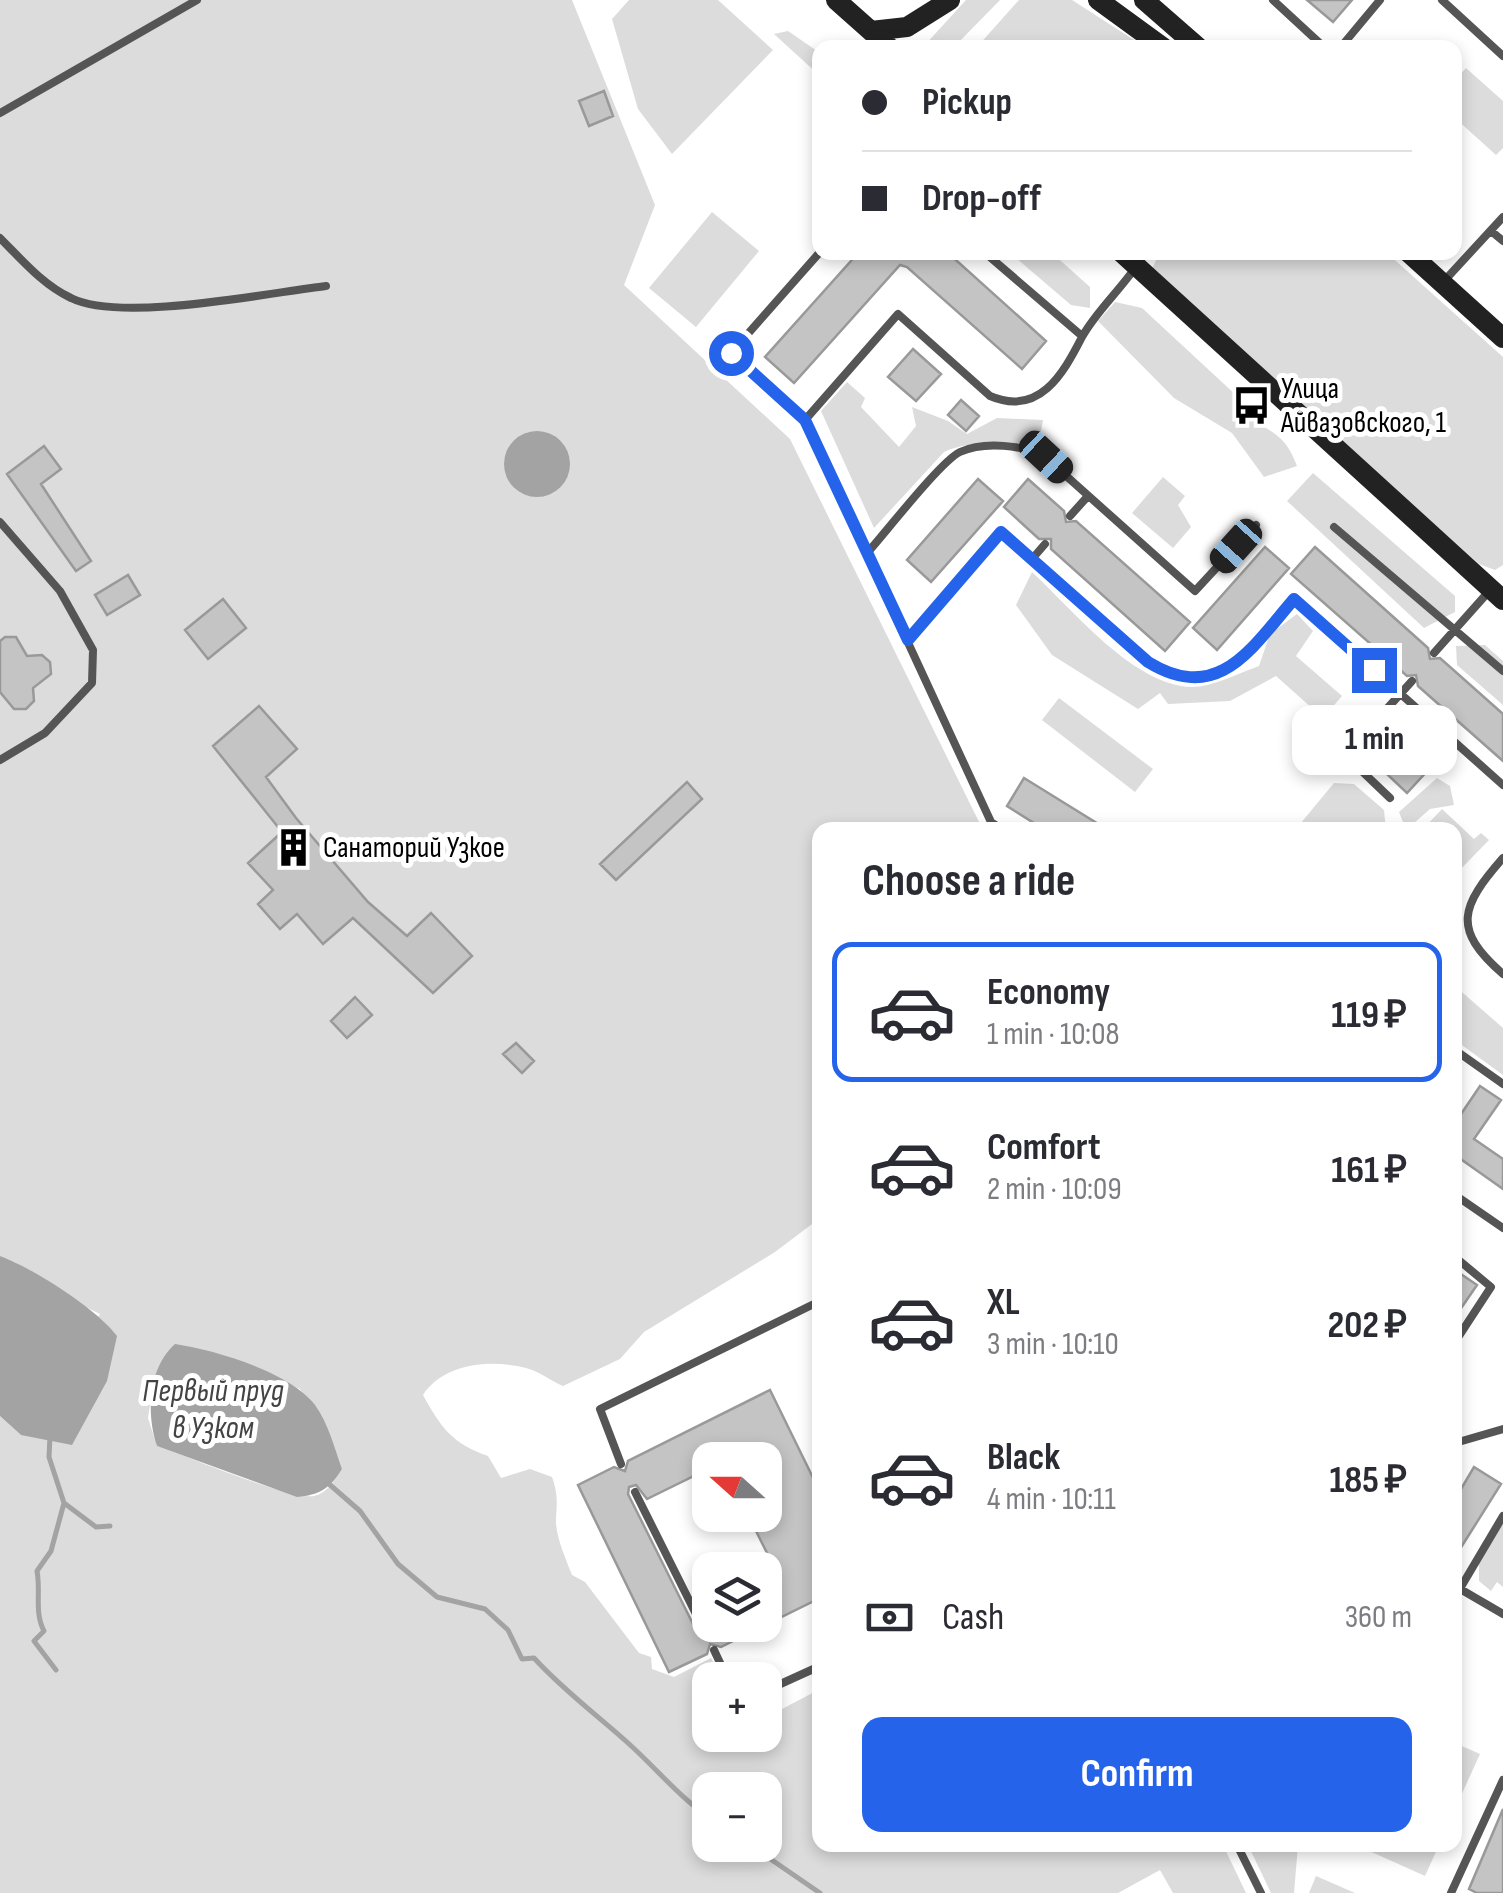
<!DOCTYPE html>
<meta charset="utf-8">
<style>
:root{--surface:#fff;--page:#f2f2f3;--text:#2b2b33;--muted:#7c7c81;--line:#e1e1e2;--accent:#2563eb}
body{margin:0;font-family:"Sofia Sans Condensed",sans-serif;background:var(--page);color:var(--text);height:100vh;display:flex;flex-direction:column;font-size:38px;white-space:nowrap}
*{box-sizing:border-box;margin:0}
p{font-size:32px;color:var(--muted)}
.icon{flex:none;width:55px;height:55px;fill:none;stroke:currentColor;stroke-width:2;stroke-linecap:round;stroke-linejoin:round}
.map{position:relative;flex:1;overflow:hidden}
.sheet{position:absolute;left:812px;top:822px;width:650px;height:1030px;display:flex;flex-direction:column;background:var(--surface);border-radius:20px;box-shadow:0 5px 15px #0003}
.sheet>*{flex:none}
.hud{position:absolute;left:812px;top:40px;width:650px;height:220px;border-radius:20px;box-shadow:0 5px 15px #0003;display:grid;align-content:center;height:220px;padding:0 50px;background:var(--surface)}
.needle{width:65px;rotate:291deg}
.buttons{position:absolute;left:692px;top:1442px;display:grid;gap:20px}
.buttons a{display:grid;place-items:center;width:90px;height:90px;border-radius:20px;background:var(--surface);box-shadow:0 5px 15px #0003;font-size:50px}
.end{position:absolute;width:45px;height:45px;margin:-22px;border:12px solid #2563eb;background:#fff;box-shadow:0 0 0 5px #fff}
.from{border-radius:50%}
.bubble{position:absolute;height:70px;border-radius:20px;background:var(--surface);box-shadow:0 5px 15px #0003;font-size:32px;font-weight:700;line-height:70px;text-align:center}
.car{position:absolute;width:30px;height:60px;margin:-30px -15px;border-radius:12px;box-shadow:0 0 8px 2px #0007;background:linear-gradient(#222 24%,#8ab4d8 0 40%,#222 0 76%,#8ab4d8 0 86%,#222 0)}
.hud b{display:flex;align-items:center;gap:35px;height:95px;font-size:38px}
.hud b+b{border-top:2px solid var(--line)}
.hud i{width:25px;height:25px;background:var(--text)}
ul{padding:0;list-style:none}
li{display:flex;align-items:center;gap:30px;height:140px;margin:0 20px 15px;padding:0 30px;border:5px solid transparent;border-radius:20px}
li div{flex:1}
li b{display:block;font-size:38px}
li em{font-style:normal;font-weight:700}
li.current{border-color:var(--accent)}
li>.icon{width:90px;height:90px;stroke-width:1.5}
h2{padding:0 50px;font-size:45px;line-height:120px}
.pay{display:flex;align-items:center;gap:25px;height:110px;padding:0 50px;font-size:38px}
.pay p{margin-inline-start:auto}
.button{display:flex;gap:20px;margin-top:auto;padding:20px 50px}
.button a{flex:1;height:115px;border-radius:20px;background:var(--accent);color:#fff;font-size:40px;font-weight:700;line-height:115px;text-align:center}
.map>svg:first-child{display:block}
.green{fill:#dcdcdc;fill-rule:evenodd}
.water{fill:#a3a3a3}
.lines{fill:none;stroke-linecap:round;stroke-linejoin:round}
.stream{stroke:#a3a3a3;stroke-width:5}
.building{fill:#c4c4c4;stroke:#999;stroke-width:2.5;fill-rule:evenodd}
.lane{stroke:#555;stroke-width:8}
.secondary{stroke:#222;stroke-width:20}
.route{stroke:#2563eb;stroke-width:12}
.labels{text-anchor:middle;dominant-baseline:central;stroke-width:10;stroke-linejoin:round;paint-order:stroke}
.poi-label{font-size:30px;fill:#000;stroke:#fff;text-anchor:start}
.water-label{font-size:32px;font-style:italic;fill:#444;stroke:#fff}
</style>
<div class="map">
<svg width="1503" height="1893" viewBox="0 0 1503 1893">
<rect width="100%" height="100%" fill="#fff"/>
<path class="green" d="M 0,0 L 572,0 L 655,205 L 624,285 L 790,439 L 983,830 L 820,830 L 820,1218 L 775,1252 L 644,1332 L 620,1359 L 563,1386 C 551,1381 539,1371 526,1368 C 490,1359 444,1363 423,1395 C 441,1428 453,1444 488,1456 L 501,1478 L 530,1469 L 552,1477 C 558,1494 557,1502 556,1518 C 555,1536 566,1559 572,1575 L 585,1582 L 639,1653 L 651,1657 L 652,1669 L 674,1677 L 711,1658 L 722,1680 L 710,1680 L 710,1735 L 765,1735 L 765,1718 L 820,1689 L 820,1845 L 1223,1845 L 1246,1893 L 1173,1893 L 1160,1870 L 1118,1893 L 0,1893 L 0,1416 L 21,1435 L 100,1314 C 64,1298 38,1270 0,1256 ZM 280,1380 L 300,1389 L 342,1469 C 335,1479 328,1493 314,1496 C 290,1500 187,1456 157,1446 L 148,1418 L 152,1391 ZM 710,1790 L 765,1790 L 765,1845 L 710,1845 Z
M 629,0 L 718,0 L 773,50 L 672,154 L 638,109 L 612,19 Z
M 966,0 L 1000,0 L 954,47 L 923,47 Z
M 1019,0 L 1072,0 L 1145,47 L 977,47 Z
M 788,31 L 820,53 L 820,76 L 774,34 Z
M 1466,68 L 1503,101 L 1503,148 L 1496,155 L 1455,118 L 1455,80 Z
M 712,212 L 759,251 L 696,327 L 649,288 Z
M 1010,253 L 1052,253 L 1090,287 L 1090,308 L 1071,305 Z
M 1159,253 L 1387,253 L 1503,357 L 1503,565 L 1495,570 L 1479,564 L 1156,276 L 1153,267 Z
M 1115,302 L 1142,308 L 1237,396 L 1235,405 C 1263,434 1282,425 1297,466 L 1264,477 L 1232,433 L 1174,398 L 1098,321 Z
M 847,382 L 865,398 L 861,407 L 899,447 L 916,426 L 912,407 L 948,421 L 967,434 L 997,418 L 1043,420 L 1038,447 C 1007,443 973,439 944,452 L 874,528 L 821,411 Z
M 1313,473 L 1455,596 L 1455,612 L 1424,628 L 1287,501 Z
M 1163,477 L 1185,496 L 1178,505 L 1191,527 L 1173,548 L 1132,513 Z
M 1032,572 C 1073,610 1134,686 1192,687 C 1212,687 1239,673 1259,666 L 1270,634 L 1297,614 L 1313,631 L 1296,656 L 1342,696 L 1323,718 L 1276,676 L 1230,701 L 1168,704 L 1160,693 L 1138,709 L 1052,655 L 1016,605 Z
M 1485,645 L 1503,661 L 1503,705 L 1457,665 L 1456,646 Z
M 1059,698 L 1153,769 L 1135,792 L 1042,720 Z
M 1437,778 L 1450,786 L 1454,805 L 1430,809 L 1406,830 L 1399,812 Z
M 1334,783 L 1354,784 L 1384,810 L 1386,830 L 1295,830 Z
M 1442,809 L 1474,839 L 1481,833 L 1489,840 L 1455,875 L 1455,830 L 1422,830 Z
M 1455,986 L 1503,1028 L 1503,1075 L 1455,1040 Z
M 1503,1524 L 1503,1587 L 1497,1582 L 1491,1591 L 1479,1581 L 1479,1562 Z
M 1455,1743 L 1480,1754 L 1455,1809 Z
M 1248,1845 L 1298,1845 L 1294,1893 L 1271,1893 Z
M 1356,1845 L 1439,1845 L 1425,1876 Z
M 1316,1876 L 1355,1893 L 1309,1893 Z"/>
<path class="water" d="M504 464a33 33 0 1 1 66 0a33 33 0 1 1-66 0Z
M 0,1256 C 33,1268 97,1309 117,1336 L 107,1381 L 72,1445 L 21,1435 L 0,1416 Z
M 175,1344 C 215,1350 290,1372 315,1405 C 329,1425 334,1447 342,1469 C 330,1489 319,1495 297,1497 L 157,1446 C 146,1414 148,1368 175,1344 Z"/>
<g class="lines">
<path class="stream" d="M 50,1436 L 49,1457 L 64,1503 L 51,1551 L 37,1571 C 41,1592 34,1612 44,1631 L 34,1641 L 56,1670
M 329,1484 L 360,1511 L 398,1564 L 437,1597 L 485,1609 L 508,1630 L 522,1659 L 534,1658 C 563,1690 597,1715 628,1743 C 657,1769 678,1796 710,1818
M 64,1503 L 96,1527 L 110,1526
M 750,1845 L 820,1893"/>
</g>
<path class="building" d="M 1307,0 L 1352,0 L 1333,22 Z
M 604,91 L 613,116 L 589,126 L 579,101 Z
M 859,252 L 947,252 L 1046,341 L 1022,369 L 907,267 L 900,265 L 794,383 L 765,357 Z
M 913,349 L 941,374 L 916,401 L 888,377 Z
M 961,400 L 979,416 L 966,431 L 948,415 Z
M 44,446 L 61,469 L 41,484 L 91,561 L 76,571 L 7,474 Z
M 978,479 L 1003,501 L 931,582 L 907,560 Z
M 1028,479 L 1064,511 L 1066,522 L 1076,521 L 1190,622 L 1165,651 L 1051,549 L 1051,539 L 1039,539 L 1004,507 Z
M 1265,547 L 1289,568 L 1217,650 L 1193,628 Z
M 1315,547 L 1428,648 L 1430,659 L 1440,658 L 1503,714 L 1503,761 L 1418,686 L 1416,675 L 1407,676 L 1291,574 Z
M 128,575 L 140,595 L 107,615 L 95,595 Z
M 223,599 L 246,628 L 208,659 L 185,630 Z
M 5,637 L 16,637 L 27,656 L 42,655 L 50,662 L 51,674 L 33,688 L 34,701 L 26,709 L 14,709 L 0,692 L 0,641 Z
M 259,706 L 297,749 L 266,777 L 296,818 L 368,902 L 407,936 L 431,913 L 472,956 L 433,993 L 353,918 L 323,944 L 297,914 L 280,929 L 258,904 L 273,890 L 248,863 L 282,832 L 213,746 Z
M 1352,709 L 1365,721 L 1351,737 L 1337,724 Z
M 1393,735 L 1429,769 L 1407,793 L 1371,759 Z
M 1024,778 L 1108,830 L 1045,830 L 1007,806 Z
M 687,782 L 702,799 L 616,880 L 600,864 Z
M 355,997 L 372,1015 L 347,1038 L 331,1021 Z
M 516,1043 L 534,1061 L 522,1073 L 503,1054 Z
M 1480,1086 L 1501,1100 L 1474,1139 L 1503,1159 L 1503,1189 L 1455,1155 L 1455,1123 Z
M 1455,1270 L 1477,1285 L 1455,1317 Z
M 770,1390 L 820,1492 L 820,1598 L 721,1647 L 710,1644 L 707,1654 L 669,1672 L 578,1485 L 614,1467 L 625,1471 L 628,1461 ZM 710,1460 L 765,1460 L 765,1515 L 748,1515 L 777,1573 L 765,1580 L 765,1625 L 710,1625 L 710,1607 L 703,1610 L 705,1625 L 694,1626 L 628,1494 L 629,1487 L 636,1485 L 647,1499 L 710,1468 Z
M 1474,1467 L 1501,1484 L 1455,1557 L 1455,1499 Z
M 1503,1809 L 1503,1893 L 1477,1893 L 1469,1889 Z"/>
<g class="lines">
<path class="lane" d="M 1273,0 L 1325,48
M 1442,0 L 1503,56
M 1340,48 L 1380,0
M 0,113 L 197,0
M 1491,231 L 1503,241
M 0,238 C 22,260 43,285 71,298 C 121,323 267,293 326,286
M 820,252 L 731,353 L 805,420 L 898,314 L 990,396 C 1039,417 1063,374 1082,337 C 1095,313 1119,291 1135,268
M 984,252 L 1082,336
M 1445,280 L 1503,217
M 805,420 L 991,822 L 1003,830
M 1070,516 L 1088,496
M 0,522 L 60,591 L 93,650 L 92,683 L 45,733 L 0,760
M 1334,527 L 1503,671
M 868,552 C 886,532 941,461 960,452 C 984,441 1024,445 1045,457 L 1195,591 L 1256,525
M 1032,559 L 1045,544
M 908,640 L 1001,532 L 1148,662 C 1219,705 1251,649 1294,599 L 1503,785
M 1434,653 L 1491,589
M 1390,798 L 1345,755 L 1412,681
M 1503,858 C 1461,906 1451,929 1503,974
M 1455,1050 L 1503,1084
M 1455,1195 L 1503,1228
M 1455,1257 L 1491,1287 L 1455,1342
M 1455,1443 L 1503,1429
M 621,1464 L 600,1409 L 820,1301
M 635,1492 L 699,1620
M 1455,1586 L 1503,1614
M 1455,1597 L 1503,1516
M 714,1650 L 728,1680
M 765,1691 L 820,1666
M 1237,1845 L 1261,1893
M 1451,1893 L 1503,1780"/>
<path class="secondary" d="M 836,0 L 890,48
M 1098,0 L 1164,48
M 1144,0 L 1199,48
M 871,31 L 907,27 L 950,0
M 1121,252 L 1503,600
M 1408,252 L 1503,338"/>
</g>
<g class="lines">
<path class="route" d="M 731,353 L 805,420 L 908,640 L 1001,532 L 1148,662 C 1218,705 1251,649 1294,599 L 1374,670"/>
</g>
<defs>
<symbol id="bus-bare" viewBox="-9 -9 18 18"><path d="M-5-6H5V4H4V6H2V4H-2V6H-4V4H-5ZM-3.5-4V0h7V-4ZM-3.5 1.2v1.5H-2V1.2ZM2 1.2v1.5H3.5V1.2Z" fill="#000" stroke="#fff" stroke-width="2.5" paint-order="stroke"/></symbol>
<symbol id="building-bare" viewBox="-9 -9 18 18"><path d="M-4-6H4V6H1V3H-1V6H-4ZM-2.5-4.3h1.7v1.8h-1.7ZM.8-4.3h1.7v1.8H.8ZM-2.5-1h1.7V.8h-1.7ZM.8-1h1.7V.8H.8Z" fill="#000" stroke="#fff" stroke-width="2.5" paint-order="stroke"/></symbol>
</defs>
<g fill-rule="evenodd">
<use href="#bus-bare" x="1224" y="378" width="55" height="55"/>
<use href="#building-bare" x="266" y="820" width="55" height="55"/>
</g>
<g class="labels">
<g class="poi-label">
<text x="1281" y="389">Улица<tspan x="1281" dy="34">Айвазовского, 1</tspan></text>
<text x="323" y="848">Санаторий Узкое</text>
</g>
<g class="water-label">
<text x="213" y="1391">Первый пруд<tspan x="213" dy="37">в Узком</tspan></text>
</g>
</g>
</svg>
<div class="buttons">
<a><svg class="needle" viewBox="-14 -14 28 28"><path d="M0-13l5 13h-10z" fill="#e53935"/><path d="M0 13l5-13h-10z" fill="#7c7c81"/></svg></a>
<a><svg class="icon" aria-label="layers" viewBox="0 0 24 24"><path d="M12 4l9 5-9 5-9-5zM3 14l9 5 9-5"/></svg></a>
<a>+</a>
<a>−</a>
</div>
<i class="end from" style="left:731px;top:353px"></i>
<i class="end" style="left:1374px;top:670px"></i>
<div class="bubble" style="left:1292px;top:705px;width:165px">1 min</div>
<i class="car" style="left:1046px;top:457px;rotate:133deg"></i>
<i class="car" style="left:1236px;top:546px;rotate:222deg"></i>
<div class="hud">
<b><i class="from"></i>Pickup</b>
<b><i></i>Drop-off</b>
</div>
<section class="sheet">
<h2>Choose a ride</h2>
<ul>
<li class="current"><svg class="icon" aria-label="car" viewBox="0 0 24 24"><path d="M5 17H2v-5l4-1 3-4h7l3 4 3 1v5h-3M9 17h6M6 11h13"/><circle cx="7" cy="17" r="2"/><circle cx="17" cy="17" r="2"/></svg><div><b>Economy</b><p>1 min · 10:08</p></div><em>119 ₽</em></li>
<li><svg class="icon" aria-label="car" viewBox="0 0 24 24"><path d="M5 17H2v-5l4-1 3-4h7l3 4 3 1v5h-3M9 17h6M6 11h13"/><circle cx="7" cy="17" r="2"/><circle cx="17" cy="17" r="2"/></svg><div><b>Comfort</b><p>2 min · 10:09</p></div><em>161 ₽</em></li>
<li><svg class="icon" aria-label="car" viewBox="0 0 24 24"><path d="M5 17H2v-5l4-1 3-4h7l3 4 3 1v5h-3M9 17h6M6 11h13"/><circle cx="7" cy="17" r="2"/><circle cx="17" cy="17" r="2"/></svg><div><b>XL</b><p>3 min · 10:10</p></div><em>202 ₽</em></li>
<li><svg class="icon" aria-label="car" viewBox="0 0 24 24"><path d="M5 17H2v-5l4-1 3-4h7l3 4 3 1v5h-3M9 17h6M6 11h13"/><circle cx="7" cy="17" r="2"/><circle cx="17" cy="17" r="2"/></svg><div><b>Black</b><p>4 min · 10:11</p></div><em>185 ₽</em></li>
</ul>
<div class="pay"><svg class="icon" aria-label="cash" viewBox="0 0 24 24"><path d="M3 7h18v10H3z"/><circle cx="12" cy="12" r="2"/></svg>Cash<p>360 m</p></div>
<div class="button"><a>Confirm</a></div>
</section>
</div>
